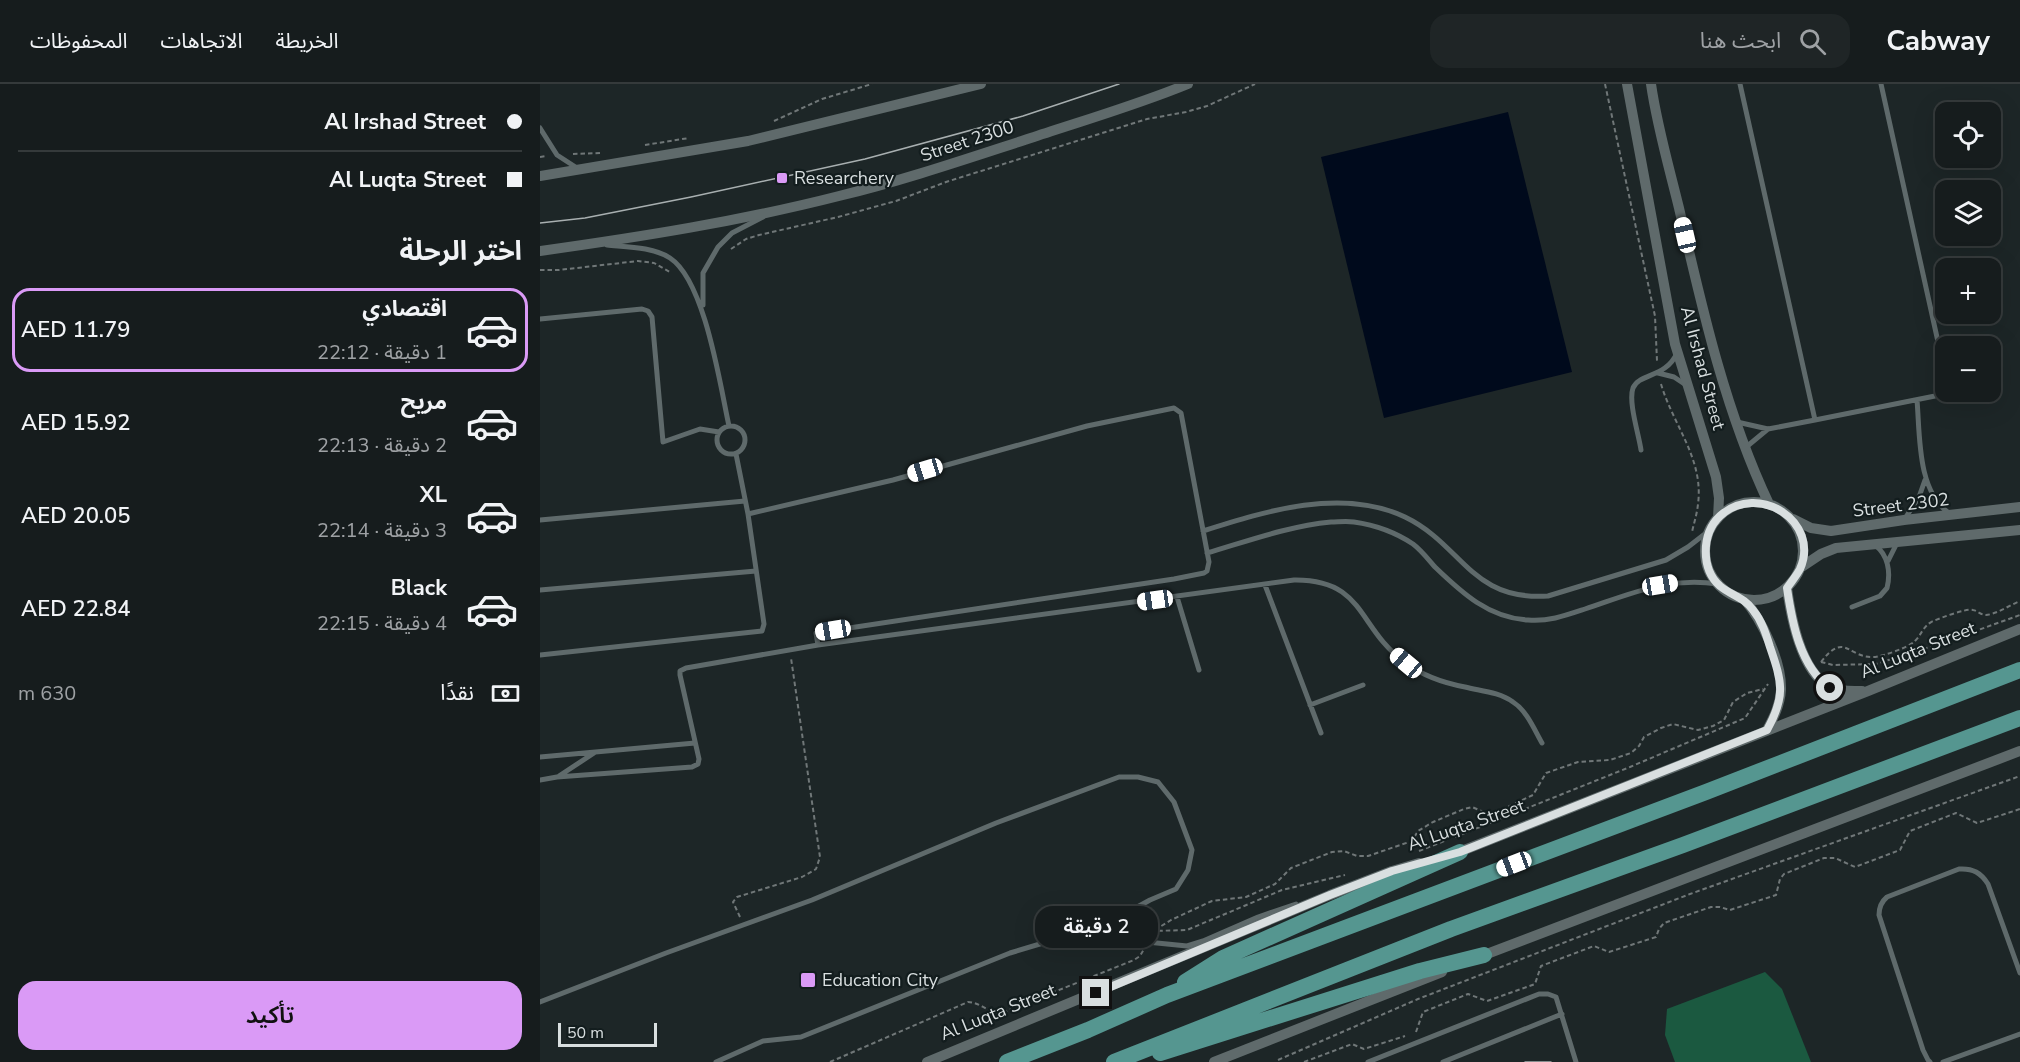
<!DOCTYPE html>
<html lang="ar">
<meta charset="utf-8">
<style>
:root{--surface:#161c1d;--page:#1f2526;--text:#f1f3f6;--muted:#9ea1a4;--line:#353a3b;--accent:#da9af6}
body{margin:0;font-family:"Nunito Sans","Noto Sans Arabic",sans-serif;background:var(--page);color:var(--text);direction:rtl;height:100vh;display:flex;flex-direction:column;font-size:22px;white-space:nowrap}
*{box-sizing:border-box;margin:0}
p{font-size:20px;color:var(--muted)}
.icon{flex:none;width:33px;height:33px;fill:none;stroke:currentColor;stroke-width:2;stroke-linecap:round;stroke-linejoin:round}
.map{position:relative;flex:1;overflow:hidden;direction:ltr}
.drawer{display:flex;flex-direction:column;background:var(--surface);width:540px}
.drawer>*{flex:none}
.guide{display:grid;align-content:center;height:132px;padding:0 18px;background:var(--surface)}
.buttons{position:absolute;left:1395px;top:18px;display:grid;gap:12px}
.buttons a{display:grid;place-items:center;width:66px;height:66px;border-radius:12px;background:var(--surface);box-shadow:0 6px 24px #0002,0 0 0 2px var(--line);font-size:30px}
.scale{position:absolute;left:18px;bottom:15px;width:99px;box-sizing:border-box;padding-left:6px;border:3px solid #d9dfe0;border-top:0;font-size:16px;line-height:21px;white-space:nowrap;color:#d9dfe0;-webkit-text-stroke:4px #131d1e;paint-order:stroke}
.end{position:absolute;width:27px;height:27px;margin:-14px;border:8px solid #d9dfe0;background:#111;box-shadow:0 0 0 3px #111}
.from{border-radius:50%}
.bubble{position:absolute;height:42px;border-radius:18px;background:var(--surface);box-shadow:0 6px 24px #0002,0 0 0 2px var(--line);font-size:20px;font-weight:600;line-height:42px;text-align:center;direction:rtl}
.car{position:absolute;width:18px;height:36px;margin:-18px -9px;border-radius:8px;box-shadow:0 0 4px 2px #0007;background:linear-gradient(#fff 24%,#345 0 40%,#fff 0 76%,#345 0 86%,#fff 0)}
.guide b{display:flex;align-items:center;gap:21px;height:57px;font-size:22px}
.guide b+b{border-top:2px solid var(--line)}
.guide i{width:15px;height:15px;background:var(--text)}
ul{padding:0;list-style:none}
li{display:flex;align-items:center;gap:18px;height:84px;margin:0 12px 9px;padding:0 6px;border:3px solid transparent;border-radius:18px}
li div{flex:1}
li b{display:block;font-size:22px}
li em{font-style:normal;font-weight:600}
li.active{border-color:var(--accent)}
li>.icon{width:54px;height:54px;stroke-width:1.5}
h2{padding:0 18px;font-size:27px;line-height:72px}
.pay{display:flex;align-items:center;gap:15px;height:66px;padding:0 18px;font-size:22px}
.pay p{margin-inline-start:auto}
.action{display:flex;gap:12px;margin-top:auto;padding:12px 18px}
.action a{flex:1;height:69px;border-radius:18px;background:var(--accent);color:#111;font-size:24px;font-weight:600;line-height:69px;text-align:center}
header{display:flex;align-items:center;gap:36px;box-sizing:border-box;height:84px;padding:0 30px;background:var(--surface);border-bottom:2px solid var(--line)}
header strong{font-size:28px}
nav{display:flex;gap:33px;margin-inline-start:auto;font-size:21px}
.search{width:420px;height:54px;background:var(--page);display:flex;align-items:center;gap:15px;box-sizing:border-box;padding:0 21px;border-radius:18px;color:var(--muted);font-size:22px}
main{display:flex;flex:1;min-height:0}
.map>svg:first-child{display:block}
.green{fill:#1b5940}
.water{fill:#000a1c}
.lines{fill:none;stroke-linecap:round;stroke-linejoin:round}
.path{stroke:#707778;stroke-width:2;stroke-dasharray:4.5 3;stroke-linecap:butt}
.lane{stroke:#5f6a6b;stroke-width:5}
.street{stroke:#5f6a6b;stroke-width:10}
.primary{stroke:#559690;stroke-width:16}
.tram{stroke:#a8afb0;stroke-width:1.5}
.route{stroke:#d9dfe0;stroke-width:8}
.poi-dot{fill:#da9af6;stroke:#131d1e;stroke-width:2}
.labels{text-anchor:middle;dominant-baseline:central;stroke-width:4.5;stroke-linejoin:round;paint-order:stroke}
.street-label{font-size:18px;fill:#d9dfe0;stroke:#131d1e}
.poi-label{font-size:18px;fill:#d9dfe0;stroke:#131d1e;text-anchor:start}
</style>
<header>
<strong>Cabway</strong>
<div class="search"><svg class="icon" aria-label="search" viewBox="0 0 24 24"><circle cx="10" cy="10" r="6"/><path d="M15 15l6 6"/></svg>ابحث هنا</div>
<nav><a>الخريطة</a><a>الاتجاهات</a><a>المحفوظات</a></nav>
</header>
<main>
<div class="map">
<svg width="1480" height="978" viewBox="0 0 1480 978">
<rect width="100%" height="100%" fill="#1d2627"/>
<path class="green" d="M 1225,888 L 1242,905 L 1271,978 L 1135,978 L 1125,951 L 1127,925 Z"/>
<path class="water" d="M 968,28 L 1032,288 L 844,334 L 781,73 Z"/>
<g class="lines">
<path class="path" d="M 1065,0 L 1115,232 L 1117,277
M 234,37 L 282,15 L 332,0
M 105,61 L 149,54
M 33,70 L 61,69
M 0,73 L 7,72
M 191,165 L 206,155 L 219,151 L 298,133 L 356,117 L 406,98 L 607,35 L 646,28 L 667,22 L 715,0
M 0,186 L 19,186 L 98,177 L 114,179 L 130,188
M 1121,300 C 1133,341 1164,375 1158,420 C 1157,430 1154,439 1152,448
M 1281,578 C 1305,547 1308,574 1333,573 C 1341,573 1370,563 1375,557 C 1382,550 1383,542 1393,537 C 1401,534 1426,524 1433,526 C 1438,527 1441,531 1446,531 C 1457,530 1470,521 1480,517
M 1281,578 L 1293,581 L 1336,580 L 1402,559 L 1480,531
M 915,753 L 1090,683 L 1205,634 L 1228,600
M 879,767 L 907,756
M 200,833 L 193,818 L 197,813 L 262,793 L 276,785 L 280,773 L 251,574
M 615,846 L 631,836 L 672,817 L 706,813 L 735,800 L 751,784 L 792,768 L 804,767 L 817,772 L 828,772 L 872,757 L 878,747 L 893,738 L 924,725 L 932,723 L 946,729 L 961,726 L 993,711 L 1006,689 L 1038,678 L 1070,676 L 1091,669 L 1099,662 L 1104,653 L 1121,644 L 1133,640 L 1158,646 L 1173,642 L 1184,636 L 1193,618 L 1207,609 L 1223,605
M 612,849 L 613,847 L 647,846 L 742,806 L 805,791
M 876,948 L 883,928 L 928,910 L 947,917 L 995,900 L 1001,882 L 1054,862 L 1069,868 L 1116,853 L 1119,845 L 1124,839 L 1171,823 L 1180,823 L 1190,826 L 1236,811 L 1240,795 L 1244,790 L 1284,774 L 1295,774 L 1315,783 L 1360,766 L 1370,747 L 1416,729 L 1437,739 L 1480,725
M 738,976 L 878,915 L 1150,810 L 1480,692
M 290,978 L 428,918 C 441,918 451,932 464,928 L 594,876 L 600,872 L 604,865
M 764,978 L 812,960 L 824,965 L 865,952"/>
<path class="lane" d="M 1200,0 L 1275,336 L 1395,312 L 1401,310 L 1406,305
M 1341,0 L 1406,294
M 0,44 L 17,71 L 37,84
M 67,161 C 88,163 113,163 130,174 C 165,197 180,301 189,342
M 163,221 L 163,189 L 178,163 L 192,149 L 223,133
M 0,235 L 102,225 L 108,227 L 112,233 L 123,358 L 160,345 L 179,348
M 1118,289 L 1134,293 L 1146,301
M 1377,316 C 1380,351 1377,407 1409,429
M 1197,338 L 1228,345 L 1275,336
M177 356a14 14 0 1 1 28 0a14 14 0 1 1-28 0Z
M 1205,364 L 1228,345
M 1101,366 C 1099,351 1088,318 1093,304 C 1099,289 1126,294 1137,269
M 208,430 L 353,396 L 547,342 L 634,324 L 641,329 L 669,478 L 667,487 L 664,489 L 634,495 L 276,549 L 278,561
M 0,436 L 205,417
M 1364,436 L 1379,413 L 1385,396
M 663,447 C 726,427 802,403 865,433 C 923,461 930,517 1008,512 L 1126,476 L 1148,463 L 1170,446
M 667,469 C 708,457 749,442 791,438 C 798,438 806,437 814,438 C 835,441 855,448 873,460 C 881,466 888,475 895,483 C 922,509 949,534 988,536 C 1008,538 1027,531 1045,525 C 1093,509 1127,493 1178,500
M 1348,477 L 1357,459
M 725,501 L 781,649
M 0,506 L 216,487
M 637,513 L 659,586
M 1312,523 L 1340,512 L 1347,504 C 1351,488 1348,471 1335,461
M 0,571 L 222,547 L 224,540 L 208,430 L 196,370
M 770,621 L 823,601
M 0,673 L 155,659
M 19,692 L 54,669
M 0,696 L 17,693 L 152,683 L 158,680 L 159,675 L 140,591 L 140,587 L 146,584 L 278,561 L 754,496 C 826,495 817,545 866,579 C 883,592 904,599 925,603 C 941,607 959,608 973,618 C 987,627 994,645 1002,659
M 0,918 L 126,869 L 272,816 L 456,739 L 579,693 L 598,693 L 618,698 L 634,718 L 652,766 L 648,786 L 636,805 L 610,816 L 590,827 L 573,849
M 176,978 L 223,957 L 261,953 L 470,869 L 540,848 L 573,849 L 607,858 L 647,862 L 663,857 L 718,833 L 756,820
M 828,978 L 999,910 L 1008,910 L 1016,913 L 1036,978
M 903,978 L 1022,930
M 1390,978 L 1388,976 L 1383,966 L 1339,831 C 1339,823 1341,818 1347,813 L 1419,785 C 1433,784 1441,789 1448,800 L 1480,889
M 1403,978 L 1480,950"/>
<path class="street" d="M 1087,0 L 1135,260 L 1176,393 L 1179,414 L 1178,434
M 1111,0 C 1117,42 1129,83 1139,124 C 1162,224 1185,327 1229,420
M 0,92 L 208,57 L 441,0
M 0,167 C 100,153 201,137 299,112 C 365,96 429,74 494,53 C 545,36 597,21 648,0
M1165 467a49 49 0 1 1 98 0a49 49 0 1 1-98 0Z
M 1253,435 L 1271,444 L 1291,447 L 1364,436 L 1480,423
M 1260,484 L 1281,470 L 1296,464 L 1480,446
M 1247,504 C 1251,533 1261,588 1290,603 C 1300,608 1311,607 1322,607
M 1204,515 C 1222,536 1242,578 1241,606 C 1240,621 1234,633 1227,646
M 914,770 L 1328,607 L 1480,545
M 939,873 L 1480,667
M 387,978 L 790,811 L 852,787 L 879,779
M 674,978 L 902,888"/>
<path class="primary" d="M 645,898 L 683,874 L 920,768
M 620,969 L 880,887 L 944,871
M 467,978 L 548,946 L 627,911 L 1166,708 L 1480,586
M 574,978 L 911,845 L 1143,761 L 1480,634"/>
<path class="tram" d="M 0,139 L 45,134 L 151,113 L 325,75 L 483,32 L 579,0
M 985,978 L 1011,978"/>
</g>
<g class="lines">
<path class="route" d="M 556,909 L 790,811 L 852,787 L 920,768 L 1227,646 C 1246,612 1242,598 1230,563 C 1226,550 1222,537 1213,526 C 1204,513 1192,512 1180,502 C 1161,485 1161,450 1180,432 C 1218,397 1281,438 1260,485 C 1257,491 1251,498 1247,504 C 1252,538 1260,583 1290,604"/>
</g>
<g class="poi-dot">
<rect x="236" y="88" width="12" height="12" rx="3"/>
<rect x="260" y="888" width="16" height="16" rx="3"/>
</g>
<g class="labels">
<g class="street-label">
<text transform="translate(427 57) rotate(-18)">Street 2300</text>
<text transform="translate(1163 284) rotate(75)">Al Irshad Street</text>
<text transform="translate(1361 421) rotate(-7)">Street 2302</text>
<text transform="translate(1378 566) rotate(-22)">Al Luqta Street</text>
<text transform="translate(926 741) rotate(-19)">Al Luqta Street</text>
<text transform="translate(458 928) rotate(-22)">Al Luqta Street</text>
</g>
<g class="poi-label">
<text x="254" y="94">Researchery</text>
<text x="282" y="896">Education City</text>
</g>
</g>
</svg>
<div class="buttons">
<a><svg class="icon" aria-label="locate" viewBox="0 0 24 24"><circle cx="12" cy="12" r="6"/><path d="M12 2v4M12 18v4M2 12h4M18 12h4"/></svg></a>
<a><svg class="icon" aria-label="layers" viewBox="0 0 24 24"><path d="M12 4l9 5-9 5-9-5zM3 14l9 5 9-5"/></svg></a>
<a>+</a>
<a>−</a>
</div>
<div class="scale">50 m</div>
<i class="end from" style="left:1290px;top:604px"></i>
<i class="end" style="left:556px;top:909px"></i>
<div class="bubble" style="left:495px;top:822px;width:123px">2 دقيقة</div>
<i class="car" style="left:1145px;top:151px;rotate:347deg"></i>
<i class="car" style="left:385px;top:386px;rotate:253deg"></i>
<i class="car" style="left:1120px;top:501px;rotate:80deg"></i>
<i class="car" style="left:615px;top:516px;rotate:262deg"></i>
<i class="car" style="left:293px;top:546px;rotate:261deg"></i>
<i class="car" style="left:866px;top:579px;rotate:310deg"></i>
<i class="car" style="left:974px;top:780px;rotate:249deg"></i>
</div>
<section class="drawer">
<div class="guide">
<b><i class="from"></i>Al Irshad Street</b>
<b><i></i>Al Luqta Street</b>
</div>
<h2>اختر الرحلة</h2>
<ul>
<li class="active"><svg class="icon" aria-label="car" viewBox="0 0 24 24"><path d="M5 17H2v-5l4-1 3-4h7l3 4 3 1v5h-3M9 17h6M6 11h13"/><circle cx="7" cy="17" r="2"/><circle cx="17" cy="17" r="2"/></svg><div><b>اقتصادي</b><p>1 دقيقة · 22:12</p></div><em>AED 11.79</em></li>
<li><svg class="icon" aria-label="car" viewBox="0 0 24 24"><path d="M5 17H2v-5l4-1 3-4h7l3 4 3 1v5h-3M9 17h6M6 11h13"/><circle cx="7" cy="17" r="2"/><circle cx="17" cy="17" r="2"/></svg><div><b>مريح</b><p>2 دقيقة · 22:13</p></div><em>AED 15.92</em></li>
<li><svg class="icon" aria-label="car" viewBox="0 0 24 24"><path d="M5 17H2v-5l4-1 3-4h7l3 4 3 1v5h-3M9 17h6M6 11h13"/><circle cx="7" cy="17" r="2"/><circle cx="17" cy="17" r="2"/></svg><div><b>XL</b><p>3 دقيقة · 22:14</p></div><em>AED 20.05</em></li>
<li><svg class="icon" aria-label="car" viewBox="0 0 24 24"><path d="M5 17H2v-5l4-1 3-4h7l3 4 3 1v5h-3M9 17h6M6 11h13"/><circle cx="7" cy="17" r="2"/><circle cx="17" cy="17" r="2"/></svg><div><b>Black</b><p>4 دقيقة · 22:15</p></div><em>AED 22.84</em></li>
</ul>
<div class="pay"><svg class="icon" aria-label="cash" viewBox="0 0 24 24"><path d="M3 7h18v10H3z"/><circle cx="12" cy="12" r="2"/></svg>نقدًا<p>630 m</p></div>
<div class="action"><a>تأكيد</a></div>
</section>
</main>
